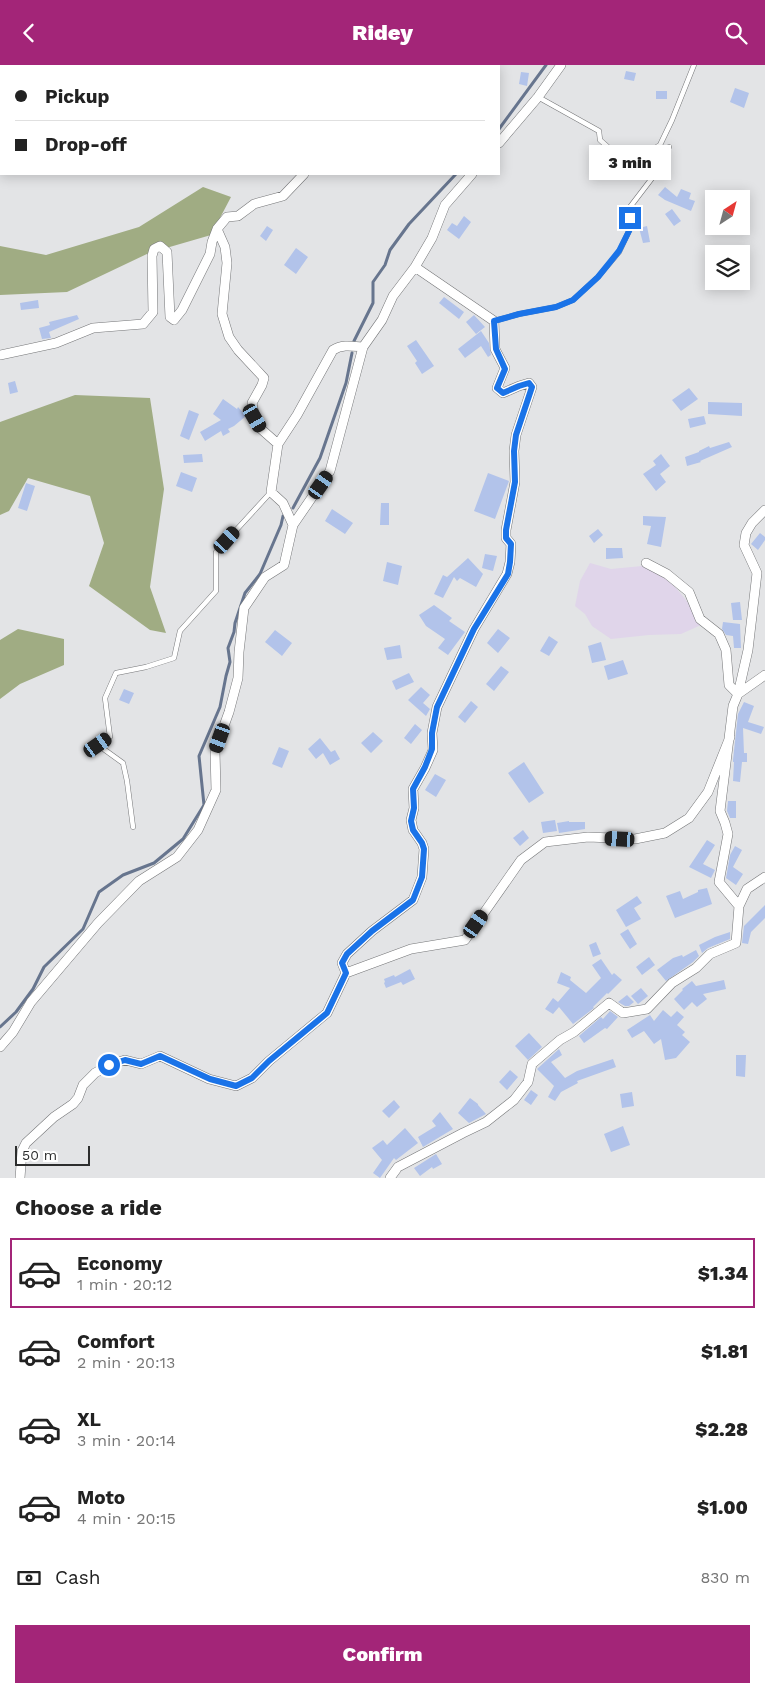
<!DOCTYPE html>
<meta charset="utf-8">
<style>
:root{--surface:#fff;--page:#f2f2f2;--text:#222;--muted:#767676;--line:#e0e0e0;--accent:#a32578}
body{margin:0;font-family:"Work Sans",sans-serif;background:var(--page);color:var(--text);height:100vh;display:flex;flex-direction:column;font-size:19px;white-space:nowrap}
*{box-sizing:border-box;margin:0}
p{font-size:16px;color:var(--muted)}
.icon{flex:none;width:28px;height:28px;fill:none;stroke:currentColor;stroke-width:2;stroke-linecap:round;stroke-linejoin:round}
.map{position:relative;height:1113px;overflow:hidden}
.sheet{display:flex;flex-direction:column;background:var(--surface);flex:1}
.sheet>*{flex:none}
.guide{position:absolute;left:0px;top:0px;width:500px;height:110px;box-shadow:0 2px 12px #0003;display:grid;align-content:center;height:110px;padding:0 15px;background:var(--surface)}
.needle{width:32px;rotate:36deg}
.buttons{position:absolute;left:705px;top:125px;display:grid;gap:10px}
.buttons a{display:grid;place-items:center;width:45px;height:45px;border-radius:0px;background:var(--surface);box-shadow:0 2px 12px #0003;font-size:25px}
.scale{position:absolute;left:15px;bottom:12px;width:75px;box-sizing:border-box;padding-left:5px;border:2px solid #2d2e2e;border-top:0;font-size:14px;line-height:18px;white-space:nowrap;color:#2d2e2e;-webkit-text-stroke:4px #fff;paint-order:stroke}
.end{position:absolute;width:22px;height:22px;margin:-11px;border:6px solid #1a73e8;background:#fff;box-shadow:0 0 0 2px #fff}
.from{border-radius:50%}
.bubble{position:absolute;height:35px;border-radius:0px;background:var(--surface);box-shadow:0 2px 12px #0003;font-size:16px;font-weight:800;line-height:35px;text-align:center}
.car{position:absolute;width:15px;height:30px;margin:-15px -8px;border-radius:6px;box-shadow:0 0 4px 1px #0007;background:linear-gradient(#222 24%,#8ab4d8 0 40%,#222 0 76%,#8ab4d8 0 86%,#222 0)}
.guide b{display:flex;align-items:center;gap:18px;height:48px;font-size:19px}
.guide b+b{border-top:1px solid var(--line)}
.guide i{width:12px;height:12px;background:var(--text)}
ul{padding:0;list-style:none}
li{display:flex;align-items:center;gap:15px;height:70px;margin:0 10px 8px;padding:0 5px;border:2px solid transparent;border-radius:0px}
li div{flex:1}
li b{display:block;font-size:19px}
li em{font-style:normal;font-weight:800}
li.active{border-color:var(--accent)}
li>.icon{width:45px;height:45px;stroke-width:1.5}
h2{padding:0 15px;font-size:22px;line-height:60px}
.pay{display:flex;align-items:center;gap:12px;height:55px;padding:0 15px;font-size:19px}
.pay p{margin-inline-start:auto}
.button{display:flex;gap:10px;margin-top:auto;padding:10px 15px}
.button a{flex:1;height:58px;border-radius:0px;background:var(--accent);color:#fff;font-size:20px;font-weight:800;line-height:58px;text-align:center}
header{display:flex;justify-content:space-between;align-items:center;height:65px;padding:0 15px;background:var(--accent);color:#fff;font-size:22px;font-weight:800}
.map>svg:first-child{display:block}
.education{fill:#e0d5ea}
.forest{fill:#a0ac83}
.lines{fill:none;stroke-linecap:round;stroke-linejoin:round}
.stream{stroke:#67758e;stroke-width:3}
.building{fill:#b2c3ea}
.lane-casing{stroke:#757678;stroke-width:5.5}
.street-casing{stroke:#757678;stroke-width:10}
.lane{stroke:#fff;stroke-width:4.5}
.street{stroke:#fff;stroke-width:9}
.route{stroke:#1a73e8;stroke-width:6}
</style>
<header><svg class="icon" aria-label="back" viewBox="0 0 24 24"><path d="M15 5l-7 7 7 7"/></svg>Ridey<svg class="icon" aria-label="search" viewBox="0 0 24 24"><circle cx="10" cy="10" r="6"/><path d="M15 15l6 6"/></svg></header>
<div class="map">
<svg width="765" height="1113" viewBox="0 0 765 1113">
<rect width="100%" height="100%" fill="#e3e4e6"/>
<path class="education" d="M 590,498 L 611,504 L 642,501 L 658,507 L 676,523 L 695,546 L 701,560 L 681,569 L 649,570 L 611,574 L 592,561 L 585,549 L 575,541 L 580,516 Z"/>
<path class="forest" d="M 203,122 L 231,132 L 211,170 L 149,188 L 67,227 L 0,230 L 0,181 L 46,190 L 139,162 Z
M 75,330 L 150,333 L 164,424 L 150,522 L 166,568 L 150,565 L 89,521 L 104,478 L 90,431 L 28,413 L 9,446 L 0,450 L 0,357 Z
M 18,564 L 64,574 L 64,600 L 20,619 L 0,634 L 0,575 Z"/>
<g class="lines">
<path class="stream" d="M 499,64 L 546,0
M 354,276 L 373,238 L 373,217 L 385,200 L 390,185 L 409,159 L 456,109
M 293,443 L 320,393 L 346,318 L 352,288
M 0,962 L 16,947 L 33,924 L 44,902 L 83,864 L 99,827 L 123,810 L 154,798 L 183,774 L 204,740 L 199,691 L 220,642 L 226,611 L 230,597 L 228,583 L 234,567 L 235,558 L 245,528 L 260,509 L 281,460 L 283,451"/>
</g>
<path class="building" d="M 626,6 L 636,8 L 634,16 L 624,14 Z
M 521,7 L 529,8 L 527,21 L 519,19 Z
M 735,23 L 749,28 L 744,43 L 730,37 Z
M 656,26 L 667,26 L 667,34 L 656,34 Z
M 665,122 L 677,132 L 681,124 L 691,128 L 689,134 L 695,136 L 691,146 L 665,135 L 658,130 Z
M 672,144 L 681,156 L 674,161 L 665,149 Z
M 464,151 L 471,157 L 459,174 L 447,165 L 452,158 L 457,161 Z
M 267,161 L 273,165 L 266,176 L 260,171 Z
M 647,161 L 650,177 L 643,178 L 639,163 Z
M 296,183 L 308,192 L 296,209 L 284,200 Z
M 444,232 L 464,247 L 459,254 L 439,238 Z
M 38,235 L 39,243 L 21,245 L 20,238 Z
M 77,250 L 79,254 L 49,267 L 51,273 L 42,274 L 39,263 L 50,260 L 49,257 Z
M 474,250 L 485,262 L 476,269 L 466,257 Z
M 481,266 L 489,278 L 491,290 L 488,292 L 481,281 L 465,293 L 458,284 Z
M 416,275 L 434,301 L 422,309 L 415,298 L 417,296 L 407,281 Z
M 15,316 L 18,327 L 10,329 L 8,318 Z
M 689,323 L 698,334 L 681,346 L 672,335 Z
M 223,334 L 237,344 L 238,342 L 246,351 L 234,361 L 228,364 L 230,367 L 223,371 L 221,366 L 205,376 L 200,367 L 221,355 L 213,349 Z
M 708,337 L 742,338 L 742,351 L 708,349 Z
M 189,345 L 199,349 L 189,375 L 180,371 Z
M 704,351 L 706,359 L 690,363 L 688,354 Z
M 729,377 L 732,382 L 700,396 L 701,397 L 687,401 L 685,392 L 699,387 L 699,386 L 709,381 L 710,383 Z
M 202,389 L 203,397 L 184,398 L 183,390 Z
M 661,389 L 670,401 L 660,409 L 666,417 L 656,426 L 643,409 L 656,400 L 653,396 Z
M 181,407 L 197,413 L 192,427 L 176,421 Z
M 488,408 L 509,416 L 495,454 L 474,446 Z
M 26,418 L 35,421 L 27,446 L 18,443 Z
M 381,438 L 389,438 L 389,460 L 380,460 Z
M 332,444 L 353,458 L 345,469 L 325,456 Z
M 643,451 L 666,452 L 661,482 L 647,479 L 651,461 L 643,460 Z
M 598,464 L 603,470 L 594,478 L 589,471 Z
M 760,468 L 765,472 L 765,475 L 758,485 L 751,479 Z
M 606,483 L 622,483 L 623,493 L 606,494 Z
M 485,489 L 497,491 L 493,506 L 482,503 Z
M 468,493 L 483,509 L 476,522 L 460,513 L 457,516 L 454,512 L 443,533 L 434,529 L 443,510 L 447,512 Z
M 387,497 L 402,501 L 398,520 L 383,516 Z
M 740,537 L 742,555 L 733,555 L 731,538 Z
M 434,540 L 452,553 L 449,556 L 465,567 L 448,590 L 438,583 L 445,574 L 426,561 L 419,550 Z
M 723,557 L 740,559 L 741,583 L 734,583 L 733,571 L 726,570 L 722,564 Z
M 498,564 L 510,573 L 498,588 L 487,578 Z
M 275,565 L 292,578 L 282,591 L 265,577 Z
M 549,571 L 558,577 L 549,591 L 540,586 Z
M 601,577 L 606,595 L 592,598 L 588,581 Z
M 400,580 L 402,593 L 387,595 L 384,583 Z
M 623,595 L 628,609 L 608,615 L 604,601 Z
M 501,601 L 509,607 L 494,626 L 486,619 Z
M 409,608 L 414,617 L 396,625 L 392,616 Z
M 421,622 L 430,630 L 423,638 L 430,644 L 426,651 L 408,635 Z
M 124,624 L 134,628 L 129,639 L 119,635 Z
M 471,636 L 478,642 L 465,658 L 458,652 Z
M 744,637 L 754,641 L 748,657 L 764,662 L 761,669 L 743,663 L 744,688 L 747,688 L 747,697 L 742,697 L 740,717 L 733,716 L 734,697 L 733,697 L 733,695 L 738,649 Z
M 415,659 L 422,665 L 411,679 L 404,673 Z
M 373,667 L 383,676 L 371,688 L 361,678 Z
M 320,673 L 331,687 L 335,685 L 340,694 L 330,700 L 323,688 L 316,694 L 308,684 Z
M 279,682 L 289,686 L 282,703 L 272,699 Z
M 524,697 L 544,728 L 529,738 L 508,708 Z
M 435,709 L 446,715 L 436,732 L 425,725 Z
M 728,736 L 736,736 L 736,753 L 730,753 L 727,746 Z
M 555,755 L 557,766 L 543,768 L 541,757 Z
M 569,756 L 569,757 L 585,757 L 585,764 L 559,768 L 557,758 Z
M 523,765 L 529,773 L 520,781 L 513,773 Z
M 707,775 L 715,780 L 703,799 L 715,805 L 711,813 L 689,802 Z
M 735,781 L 742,785 L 733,802 L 743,809 L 736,820 L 726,813 L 730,790 Z
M 707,823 L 712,839 L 675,853 L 666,831 L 680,826 L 683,834 L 698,827 L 698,825 Z
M 637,831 L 642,838 L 634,843 L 641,854 L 626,862 L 616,845 Z
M 765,840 L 765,853 L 751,867 L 748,879 L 742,878 L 744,861 Z
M 628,864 L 637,879 L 630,884 L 620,869 Z
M 730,867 L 730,874 L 708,883 L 702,888 L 699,880 L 715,872 Z
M 596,877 L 601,889 L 593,892 L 589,880 Z
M 696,885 L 699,891 L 693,897 L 666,916 L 657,905 L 673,893 L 682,890 L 683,892 Z
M 649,892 L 655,900 L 642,910 L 636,902 Z
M 601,894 L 612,910 L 614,908 L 622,915 L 608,929 L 607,928 L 593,942 L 594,943 L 573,959 L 559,942 L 553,949 L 545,944 L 553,933 L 558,937 L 570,923 L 557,918 L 561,907 L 571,912 L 570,915 L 586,928 L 601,913 L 592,900 Z
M 410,904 L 415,914 L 403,920 L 401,917 L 386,923 L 384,918 L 385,917 L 384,914 L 394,910 L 395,912 Z
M 724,915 L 726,924 L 703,929 L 707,934 L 697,942 L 692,937 L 684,945 L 674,934 L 683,925 L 682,924 L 692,916 L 696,921 Z
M 641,923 L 648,931 L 638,939 L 631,931 Z
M 627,930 L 634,937 L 629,941 L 625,941 L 618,937 Z
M 663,945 L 671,952 L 677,946 L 684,952 L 677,960 L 685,967 L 682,970 L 690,977 L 676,993 L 665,995 L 661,974 L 654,979 L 644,966 L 632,973 L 627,965 L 650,950 L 654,956 Z
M 610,946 L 618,952 L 607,964 L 605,963 L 584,978 L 579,971 L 601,952 L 603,954 Z
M 529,968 L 542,982 L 528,995 L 515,981 Z
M 559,984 L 562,990 L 551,997 L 565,1013 L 577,1006 L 613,994 L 616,1002 L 577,1016 L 578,1018 L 561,1027 L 555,1036 L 548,1032 L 554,1021 L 537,1004 Z
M 736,990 L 746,990 L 745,1012 L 736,1011 Z
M 510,1005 L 518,1012 L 507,1025 L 499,1017 Z
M 531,1025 L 538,1030 L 531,1040 L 524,1035 Z
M 632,1027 L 634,1041 L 622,1043 L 620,1029 Z
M 470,1033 L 478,1039 L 478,1040 L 486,1049 L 469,1058 L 458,1048 Z
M 394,1035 L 400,1042 L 389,1053 L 382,1046 Z
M 440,1047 L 453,1064 L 423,1082 L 418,1072 L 436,1061 L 432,1056 Z
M 623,1061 L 630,1080 L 611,1087 L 604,1069 Z
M 405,1063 L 418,1078 L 396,1095 L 394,1093 L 380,1113 L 373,1108 L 382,1095 L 372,1083 L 383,1075 L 387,1080 Z
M 436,1089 L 442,1099 L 433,1104 L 432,1102 L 420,1111 L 414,1103 Z"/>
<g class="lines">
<defs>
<path id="lane" d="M 538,32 L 599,66 L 600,75 L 619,92 L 639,93 L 660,80 L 672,55 L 694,0
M 494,256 L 519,249 L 556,242 L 573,235 L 598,212 L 619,187 L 630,164 L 630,142 L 656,108 L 669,82
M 133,762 L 127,716 L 123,698 L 98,680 L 110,672 L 105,633 L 116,608 L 146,602 L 174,593 L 180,566 L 216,526 L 216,487 L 271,427"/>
<path id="street" d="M 466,0 L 466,1
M 499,78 L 538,32 L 561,0
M 217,164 L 225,182 L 227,198 L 222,249 L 229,272 L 238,285 L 264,313 L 262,320 L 252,338 L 255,353 L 261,364 L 278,379
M 0,290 L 56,278 L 93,263 L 143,259 L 153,247 L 152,191 L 154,184 L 160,181 L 167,187 L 170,252 L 174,255 L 182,245 L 210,189 L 212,177 L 217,164 L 227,152 L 238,151 L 254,139 L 283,131 L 304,109
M 293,460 L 283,438 L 271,427 L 278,379 L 297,350 L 333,285 C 342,279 352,281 363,282
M 646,498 L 667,509 L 689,527 L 700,554 L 719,569 L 726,585 L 729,620 L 738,629 L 765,610
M 739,841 L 719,817 L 728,769 L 725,758 L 720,746 L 733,641 L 738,629 L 748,585 L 757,508 L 744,480 L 746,468 L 752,458 L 765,445
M 346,908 L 342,898 L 347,889 L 372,866 L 413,835 L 422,812 L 424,784 L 422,778 L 413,765 L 411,755 L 414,743 L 413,724 L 425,703 L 433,685 L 432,668 L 437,642 L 474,564 L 507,509 L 510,497 L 511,479 L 506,473 L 506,465 L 515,417 L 514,386 L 516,370 L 532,322 L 529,318 L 519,321 L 503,328 L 497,323 L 505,303 L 495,284 L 494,256 L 415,202
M 0,982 L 13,967 L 31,937 L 98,858 L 139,816 L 177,792 L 198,765 L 216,725 L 215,686 L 229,647 L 238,613 L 239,587 L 244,543 L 265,512 L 284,500 L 293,460 L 330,406 L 363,282 L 382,255 L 393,231 L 415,202 L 432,173 L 445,140 L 472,109
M 20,1113 L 22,1086 L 26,1078 L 54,1052 L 73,1039 L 78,1033 L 83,1020 L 95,1008 L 109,1000 L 125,995 L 141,999 L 160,991 L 209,1014 L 236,1021 L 252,1013 L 269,996 L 327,948 L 346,908 L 411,884 L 465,875 L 521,795 L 545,777 L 588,772 L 635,774 L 665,768 L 689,753 L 708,727 L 730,672
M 390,1113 L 398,1102 L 463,1068 L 486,1057 L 514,1035 L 528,1017 L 532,999 L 560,975 L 574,967 L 609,938 L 623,948 L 647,944 L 672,918 L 696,903 L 710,889 L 736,878 L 739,841 L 747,824 L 765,812"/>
</defs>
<use href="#lane" class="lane-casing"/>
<use href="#street" class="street-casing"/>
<use href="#lane" class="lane"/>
<use href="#street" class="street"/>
</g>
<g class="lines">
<path class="route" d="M 109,1000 L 125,995 L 141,999 L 160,991 L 210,1014 L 236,1021 L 252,1013 L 269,996 L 327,948 L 346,908 L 342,898 L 347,889 L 372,866 L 413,835 L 422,812 L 424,784 L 422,778 L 413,765 L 411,756 L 414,743 L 413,724 L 425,702 L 432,684 L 432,668 L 437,642 L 474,564 L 508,509 L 510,497 L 511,479 L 506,473 L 506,465 L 515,417 L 514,386 L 516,370 L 532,322 L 529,318 L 519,321 L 503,328 L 497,323 L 505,304 L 496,284 L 494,256 L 519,249 L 556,242 L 573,235 L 598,212 L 619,186 L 630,164 L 630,153"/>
</g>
</svg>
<div class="buttons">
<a><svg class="needle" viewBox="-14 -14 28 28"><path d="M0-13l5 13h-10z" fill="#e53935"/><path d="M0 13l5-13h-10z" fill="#767676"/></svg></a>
<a><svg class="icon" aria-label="layers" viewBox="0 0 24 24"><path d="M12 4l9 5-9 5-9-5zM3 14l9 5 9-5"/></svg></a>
</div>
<div class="scale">50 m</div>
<i class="end from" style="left:109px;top:1000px"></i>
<i class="end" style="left:630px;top:153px"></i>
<div class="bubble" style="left:589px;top:80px;width:82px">3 min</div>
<i class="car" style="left:255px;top:353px;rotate:150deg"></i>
<i class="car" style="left:321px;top:420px;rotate:35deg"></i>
<i class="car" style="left:227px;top:475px;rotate:42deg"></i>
<i class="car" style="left:220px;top:673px;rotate:200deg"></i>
<i class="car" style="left:98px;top:680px;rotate:55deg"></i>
<i class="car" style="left:620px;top:774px;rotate:273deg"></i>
<i class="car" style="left:476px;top:859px;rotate:35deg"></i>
<div class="guide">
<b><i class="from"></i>Pickup</b>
<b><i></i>Drop-off</b>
</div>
</div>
<section class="sheet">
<h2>Choose a ride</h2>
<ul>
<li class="active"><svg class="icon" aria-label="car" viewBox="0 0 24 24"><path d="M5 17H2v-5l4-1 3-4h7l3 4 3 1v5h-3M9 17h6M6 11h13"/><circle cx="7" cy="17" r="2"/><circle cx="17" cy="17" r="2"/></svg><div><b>Economy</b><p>1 min · 20:12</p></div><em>$1.34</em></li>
<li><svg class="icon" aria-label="car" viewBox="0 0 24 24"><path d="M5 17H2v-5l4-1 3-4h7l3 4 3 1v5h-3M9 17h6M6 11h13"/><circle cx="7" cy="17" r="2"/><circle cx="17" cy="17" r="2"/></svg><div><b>Comfort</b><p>2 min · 20:13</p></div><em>$1.81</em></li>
<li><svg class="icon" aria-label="car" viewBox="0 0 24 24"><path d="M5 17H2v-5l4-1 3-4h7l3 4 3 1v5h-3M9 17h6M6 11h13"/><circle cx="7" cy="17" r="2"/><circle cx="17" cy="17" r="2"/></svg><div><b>XL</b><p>3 min · 20:14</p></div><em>$2.28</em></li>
<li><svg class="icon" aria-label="car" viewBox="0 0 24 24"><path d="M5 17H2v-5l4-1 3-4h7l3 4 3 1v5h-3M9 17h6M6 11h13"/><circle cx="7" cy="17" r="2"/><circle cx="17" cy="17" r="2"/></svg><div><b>Moto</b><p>4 min · 20:15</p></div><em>$1.00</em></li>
</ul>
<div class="pay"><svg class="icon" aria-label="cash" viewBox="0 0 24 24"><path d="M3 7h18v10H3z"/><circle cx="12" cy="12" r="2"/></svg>Cash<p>830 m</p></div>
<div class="button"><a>Confirm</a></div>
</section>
